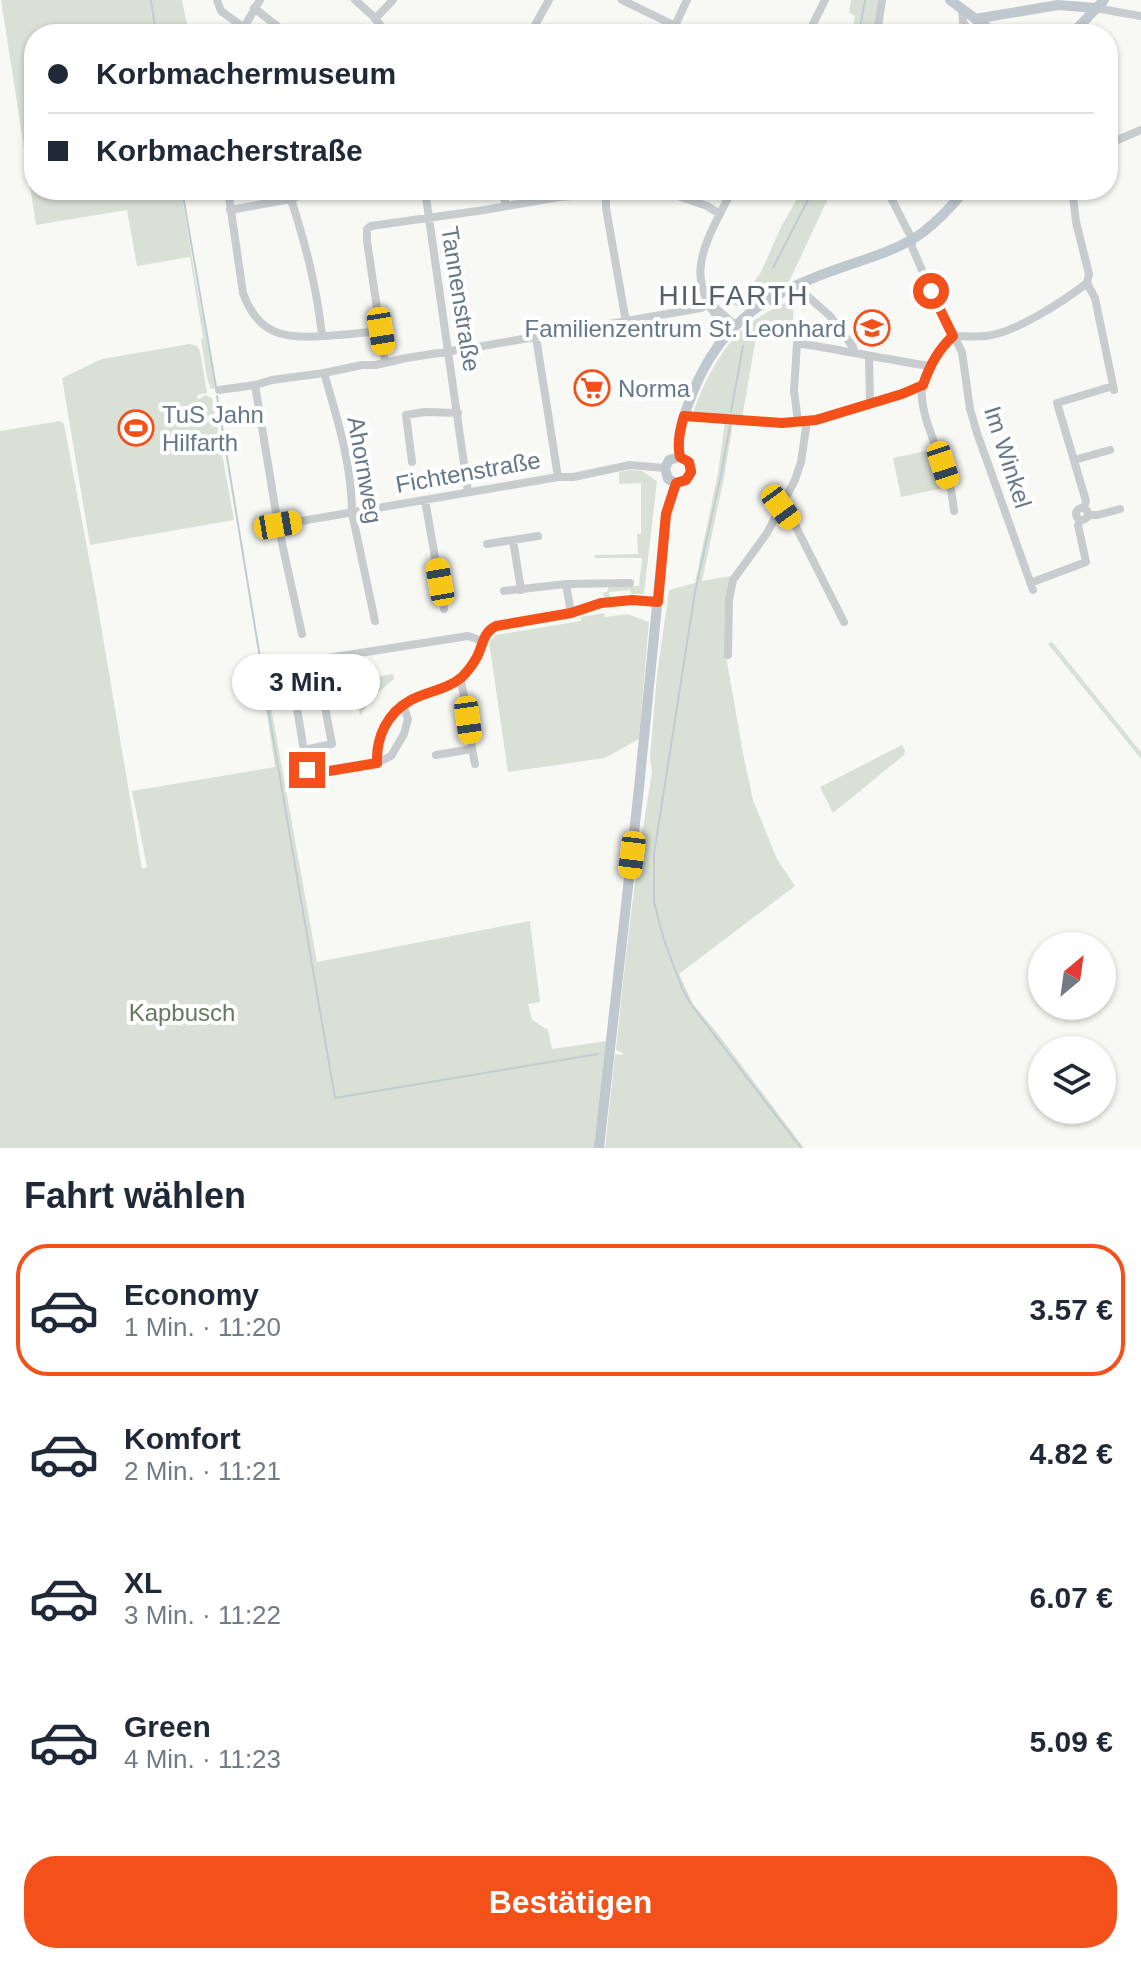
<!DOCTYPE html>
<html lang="de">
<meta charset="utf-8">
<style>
:root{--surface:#fff;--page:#f6f6f7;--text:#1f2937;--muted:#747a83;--line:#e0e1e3;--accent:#f4501a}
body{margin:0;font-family:Helvetica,sans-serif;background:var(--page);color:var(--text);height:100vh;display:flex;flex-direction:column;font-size:30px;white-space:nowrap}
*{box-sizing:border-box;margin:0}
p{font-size:26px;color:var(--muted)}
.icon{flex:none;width:44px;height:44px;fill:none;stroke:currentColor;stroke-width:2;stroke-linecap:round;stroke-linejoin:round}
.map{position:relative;height:1148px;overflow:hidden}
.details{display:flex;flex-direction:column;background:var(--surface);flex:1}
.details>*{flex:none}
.hud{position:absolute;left:24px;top:24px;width:1094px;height:176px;border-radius:32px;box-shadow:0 2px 6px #0004;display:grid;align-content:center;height:176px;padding:0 24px;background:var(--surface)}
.needle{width:52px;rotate:29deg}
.fabs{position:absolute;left:1028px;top:932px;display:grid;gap:16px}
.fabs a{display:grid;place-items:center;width:88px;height:88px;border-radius:50%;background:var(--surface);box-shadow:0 2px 6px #0004;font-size:40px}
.end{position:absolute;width:36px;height:36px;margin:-18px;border:10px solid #f4501a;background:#fff;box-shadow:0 0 0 4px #fff}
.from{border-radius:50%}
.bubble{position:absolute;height:56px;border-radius:28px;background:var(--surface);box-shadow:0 2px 6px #0004;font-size:26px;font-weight:700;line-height:56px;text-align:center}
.car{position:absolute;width:24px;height:48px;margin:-24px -12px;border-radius:10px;box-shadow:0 0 6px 2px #0007;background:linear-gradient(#f5c518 24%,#345 0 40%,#f5c518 0 76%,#345 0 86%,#f5c518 0)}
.hud b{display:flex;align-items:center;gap:28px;height:76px;font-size:30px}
.hud b+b{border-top:2px solid var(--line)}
.hud i{width:20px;height:20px;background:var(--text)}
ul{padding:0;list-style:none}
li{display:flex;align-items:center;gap:24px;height:132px;margin:0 16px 12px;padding:0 8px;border:4px solid transparent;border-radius:32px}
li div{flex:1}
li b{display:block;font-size:30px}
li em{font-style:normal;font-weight:700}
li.current{border-color:var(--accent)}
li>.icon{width:72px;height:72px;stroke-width:1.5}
h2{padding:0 24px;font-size:36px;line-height:96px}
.action{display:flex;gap:16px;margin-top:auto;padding:16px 24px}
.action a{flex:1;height:92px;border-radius:32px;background:var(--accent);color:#fff;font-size:32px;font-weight:700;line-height:92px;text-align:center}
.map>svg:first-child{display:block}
.green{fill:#d9e1d6}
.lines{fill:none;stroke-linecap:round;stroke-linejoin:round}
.stream{stroke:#c1ccd1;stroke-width:2}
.minor{stroke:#c8cccf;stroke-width:8}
.major{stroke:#c0c8cf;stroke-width:10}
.route{stroke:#f4501a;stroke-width:10}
.labels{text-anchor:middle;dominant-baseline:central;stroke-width:8;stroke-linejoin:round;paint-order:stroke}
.street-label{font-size:24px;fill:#647889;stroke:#fff}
.poi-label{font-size:24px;fill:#647889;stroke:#fff;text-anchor:start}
.park-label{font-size:24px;fill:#657a60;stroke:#fff}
.quarter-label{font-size:28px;letter-spacing:2px;fill:#53616d;stroke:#fff}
</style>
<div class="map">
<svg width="1141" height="1148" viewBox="0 0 1141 1148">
<rect width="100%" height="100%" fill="#f8f8f5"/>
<path class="green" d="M 1,0 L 182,0 L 187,25 L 183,34 L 34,34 L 34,190 L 181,190 L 196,282 L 217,388 L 211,389 L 207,378 L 201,339 L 203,338 L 190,257 L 137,266 L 127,210 L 36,225 Z
M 851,0 L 879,0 L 875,34 L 852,34 L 855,16 L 849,13 Z
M 802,190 L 832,190 L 787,286 L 758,299 L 745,310 L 727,302 L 724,292 L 743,294 L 757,290 L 756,283 L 753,283 L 761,272 L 781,227 Z
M 794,298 L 792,337 L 757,332 L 742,418 L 695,416 L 693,413 C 703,383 724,342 750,323 C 764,313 780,306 794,298 Z
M 190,344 L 197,346 L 200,351 L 207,393 L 197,395 L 198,400 L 205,395 L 212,398 L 234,520 L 90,545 L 62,378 L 102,359 Z
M 60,421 L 64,424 L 96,596 L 142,869 L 147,867 L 132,791 L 275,767 L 260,669 L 264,668 L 317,962 L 530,921 L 540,1002 L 528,1004 L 532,1020 L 548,1030 L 552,1049 L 607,1041 L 595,1148 L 0,1148 L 0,431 Z
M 725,422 L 733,423 L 724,478 L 702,581 L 730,576 L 726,656 L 743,753 L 753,800 L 777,859 L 795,886 L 679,974 L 693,1004 L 718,1034 L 804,1148 L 605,1148 L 615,1054 L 622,1055 L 623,1053 L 616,1050 C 625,958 636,865 652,773 L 650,757 L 657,675 L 669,590 L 695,583 L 718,473 Z
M 935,449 L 948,487 L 901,497 L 893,458 Z
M 631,470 L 642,471 L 657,481 L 644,594 L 631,594 L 630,590 L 609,592 L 610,597 L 605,598 L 602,593 L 607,592 L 608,588 L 610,586 L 639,586 L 642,558 L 595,558 L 595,555 L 638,554 L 637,534 L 641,534 L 641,483 L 619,484 L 619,472 Z
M 604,613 L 605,617 L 627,614 L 649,622 L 639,739 L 605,758 L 508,772 L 489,642 L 496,635 L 581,621 L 581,617 Z
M 1051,642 L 1053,643 L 1141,752 L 1141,759 L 1048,644 Z
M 393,674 L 394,679 L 374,696 L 360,716 L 354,681 Z
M 902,745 L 905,750 L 904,755 L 833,813 L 820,787 Z"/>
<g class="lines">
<path class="stream" d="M 151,0 L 156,34
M 859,34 L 865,0
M 182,190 L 216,387
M 773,268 L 813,190
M 217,396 L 261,664
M 731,412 L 743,346
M 730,425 L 721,475 L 695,592 L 654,854 L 654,902 L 664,940 L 682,988 L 690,1003 L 801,1148
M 262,673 L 335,1098 L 598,1054"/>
<path class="minor" d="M 217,0 L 221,11 L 243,27
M 355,0 L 374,17 L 387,34
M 622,0 L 692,34
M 254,8 L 287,34
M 962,8 L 963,22 L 971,34
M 1095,8 L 1141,16
M 375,19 L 393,0
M 240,34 L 260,0
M 530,34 L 549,0
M 671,34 L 687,0
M 808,34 L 825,0
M 877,34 L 882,0
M 1108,144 L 1141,130
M 228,190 L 243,293 C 258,335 284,339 324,336 C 343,335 362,333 381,331
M 425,190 L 468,492
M 503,190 L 506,206
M 887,190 L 912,239 L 912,247 L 931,291 L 962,352 L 970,409 L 977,433 L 1033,590
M 966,190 C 978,194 987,195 999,190
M 606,191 L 606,208 L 626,322
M 291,199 C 306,246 317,288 322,336
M 230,210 L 291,199 L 312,190
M 1087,283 L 1095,298 L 1114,390
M 795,285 L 830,316 L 853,347 L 855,353
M 710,303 L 735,325
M 729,331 C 679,279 704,246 732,190
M 953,336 C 964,336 975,337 986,336 C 1015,333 1064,301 1087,283 L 1089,274 L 1076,222 L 1073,196 L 1075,190
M 953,336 C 938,350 925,368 922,389 C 919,415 943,460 950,486 C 952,494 953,503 954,511
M 536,337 L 558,477
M 869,357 L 870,404
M 385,362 L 367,241 L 367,229 L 371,226 L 484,210 L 559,197 L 598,194 L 662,193 L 678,196 L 707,206 L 720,214
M 324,373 C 337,418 352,465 352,513 L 375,621
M 255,385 L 278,525 L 302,634
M 219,390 L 255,385 L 272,380 L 324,373 L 362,365 L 376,365 L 406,358 L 477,347 L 701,308 L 710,303
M 684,416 L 782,423 L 816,420 L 902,394 L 923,385
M 798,421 L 794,391 L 797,343 C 841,350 885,359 930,366
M 1074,460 L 1110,450
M 412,462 L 406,415 L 425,412 L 458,413
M 425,500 L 444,609
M 781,507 L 796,527 L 844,622
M1076 514a6 6 0 1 1 12 0a6 6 0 1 1-12 0Z
M 1084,508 L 1086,501 L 1057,403 L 1113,386
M 1088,515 L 1098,515 L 1120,509
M 278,525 L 558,477 L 573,477 L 630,465 L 665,468
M 513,540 L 521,590
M 487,544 L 538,536
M 1030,583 L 1086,562 L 1078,525 L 1080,520
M 566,584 L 630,583
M 504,591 L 566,584 L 571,613
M 483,641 L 468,636 L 290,664 L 307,770 L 311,774 L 377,763 C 376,737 387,713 411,700 C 427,691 447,690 462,677 C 468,671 473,664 477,657 C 483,645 483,632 496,626 L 571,613 L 601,603 L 632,600 L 658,602
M 728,655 L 729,600 L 733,580 L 767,533 L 795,480 L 801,462 L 807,421
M 472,749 L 475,764
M 304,750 L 332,744 L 316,660
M 436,755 L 472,749 L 466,704 L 460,678
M 377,763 L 391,756 L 404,734 L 408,719 L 403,705"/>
<path class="major" d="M 950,0 L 996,34
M 975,19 L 1058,5 L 1095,8
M 1072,34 L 1104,0
M 680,457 C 675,434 685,413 693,392 C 722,319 772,291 843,267 C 869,258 898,250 922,233 C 938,221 952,206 965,190
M 676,483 L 668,479 L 665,468 L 669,460 L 680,457
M 676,483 L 686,480 L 691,472 L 689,462 L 680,457
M 599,1148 L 639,788 L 666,514 L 676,483"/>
</g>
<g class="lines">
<path class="route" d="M 307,770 L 311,774 L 377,763 C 376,737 387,713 411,700 C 427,691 447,690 462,677 C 468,671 473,664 477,657 C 483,645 483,632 496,626 L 571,613 L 601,603 L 632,600 L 658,602 L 666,514 L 676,483 L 686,480 L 691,472 L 689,462 L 680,457 C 677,443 680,430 684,416 L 782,423 L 816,420 L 902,394 L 923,385 C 930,365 938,350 953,336 L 931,291"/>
</g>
<defs>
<symbol id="school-ring" viewBox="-11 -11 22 22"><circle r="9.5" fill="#fff" stroke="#f4501a" stroke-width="1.5"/><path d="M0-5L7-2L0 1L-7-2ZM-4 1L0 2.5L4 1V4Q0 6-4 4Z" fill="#f4501a"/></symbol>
<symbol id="supermarket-ring" viewBox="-11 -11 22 22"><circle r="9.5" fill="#fff" stroke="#f4501a" stroke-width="1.5"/><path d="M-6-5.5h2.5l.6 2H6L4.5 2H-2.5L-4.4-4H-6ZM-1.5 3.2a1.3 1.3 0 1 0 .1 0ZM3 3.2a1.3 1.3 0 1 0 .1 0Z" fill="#f4501a"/></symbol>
<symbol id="stadium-ring" viewBox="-11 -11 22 22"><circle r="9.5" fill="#fff" stroke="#f4501a" stroke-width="1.5"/><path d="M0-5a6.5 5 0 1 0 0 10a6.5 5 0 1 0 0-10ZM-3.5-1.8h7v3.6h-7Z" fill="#f4501a"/></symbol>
</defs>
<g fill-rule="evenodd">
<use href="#school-ring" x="852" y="308" width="40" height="40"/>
<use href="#supermarket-ring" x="572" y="368" width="40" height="40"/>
<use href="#stadium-ring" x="116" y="408" width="40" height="40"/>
</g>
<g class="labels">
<g class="street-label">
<text transform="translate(461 299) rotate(81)">Tannenstraße</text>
<text transform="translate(1008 457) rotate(72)">Im Winkel</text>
<text transform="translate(365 470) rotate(80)">Ahornweg</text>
<text transform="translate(468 472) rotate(-10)">Fichtenstraße</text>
</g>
<g class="poi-label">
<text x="846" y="328" text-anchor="end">Familienzentrum St. Leonhard</text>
<text x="618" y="388">Norma</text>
<text x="162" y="414">TuS Jahn<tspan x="162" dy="28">Hilfarth</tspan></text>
</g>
<g class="park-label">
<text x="182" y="1012">Kapbusch</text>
</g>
<g class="quarter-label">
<text x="734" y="295">HILFARTH</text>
</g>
</g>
</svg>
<div class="fabs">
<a><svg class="needle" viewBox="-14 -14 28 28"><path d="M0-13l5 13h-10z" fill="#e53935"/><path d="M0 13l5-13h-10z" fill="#747a83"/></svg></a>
<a><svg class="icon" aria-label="layers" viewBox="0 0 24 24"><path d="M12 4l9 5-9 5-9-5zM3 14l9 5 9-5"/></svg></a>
</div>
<i class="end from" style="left:931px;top:291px"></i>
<i class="end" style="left:307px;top:770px"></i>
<div class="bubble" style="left:232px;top:654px;width:148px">3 Min.</div>
<i class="car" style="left:381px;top:331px;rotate:171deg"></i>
<i class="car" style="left:943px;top:465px;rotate:162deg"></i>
<i class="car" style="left:781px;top:507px;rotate:144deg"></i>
<i class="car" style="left:278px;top:525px;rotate:80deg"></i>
<i class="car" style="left:440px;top:582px;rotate:350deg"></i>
<i class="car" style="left:468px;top:720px;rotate:172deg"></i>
<i class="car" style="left:632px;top:855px;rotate:187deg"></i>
<div class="hud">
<b><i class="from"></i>Korbmachermuseum</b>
<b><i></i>Korbmacherstraße</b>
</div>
</div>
<section class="details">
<h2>Fahrt wählen</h2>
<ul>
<li class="current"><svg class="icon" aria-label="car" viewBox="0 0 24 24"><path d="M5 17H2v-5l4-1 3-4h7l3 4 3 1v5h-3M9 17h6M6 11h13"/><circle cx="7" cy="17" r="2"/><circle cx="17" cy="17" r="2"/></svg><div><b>Economy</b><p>1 Min. · 11:20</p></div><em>3.57 €</em></li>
<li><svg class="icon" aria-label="car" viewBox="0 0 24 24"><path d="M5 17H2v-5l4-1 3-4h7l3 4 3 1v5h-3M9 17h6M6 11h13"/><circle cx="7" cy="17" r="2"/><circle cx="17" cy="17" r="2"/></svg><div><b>Komfort</b><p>2 Min. · 11:21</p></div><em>4.82 €</em></li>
<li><svg class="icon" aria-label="car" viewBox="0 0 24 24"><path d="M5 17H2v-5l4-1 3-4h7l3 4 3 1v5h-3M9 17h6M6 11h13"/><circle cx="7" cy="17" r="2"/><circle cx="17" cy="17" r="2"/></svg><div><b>XL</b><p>3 Min. · 11:22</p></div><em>6.07 €</em></li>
<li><svg class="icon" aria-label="car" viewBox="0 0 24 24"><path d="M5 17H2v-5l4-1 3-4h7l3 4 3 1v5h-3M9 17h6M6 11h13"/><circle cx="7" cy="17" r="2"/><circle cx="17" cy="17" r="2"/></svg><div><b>Green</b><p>4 Min. · 11:23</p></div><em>5.09 €</em></li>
</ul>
<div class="action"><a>Bestätigen</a></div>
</section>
